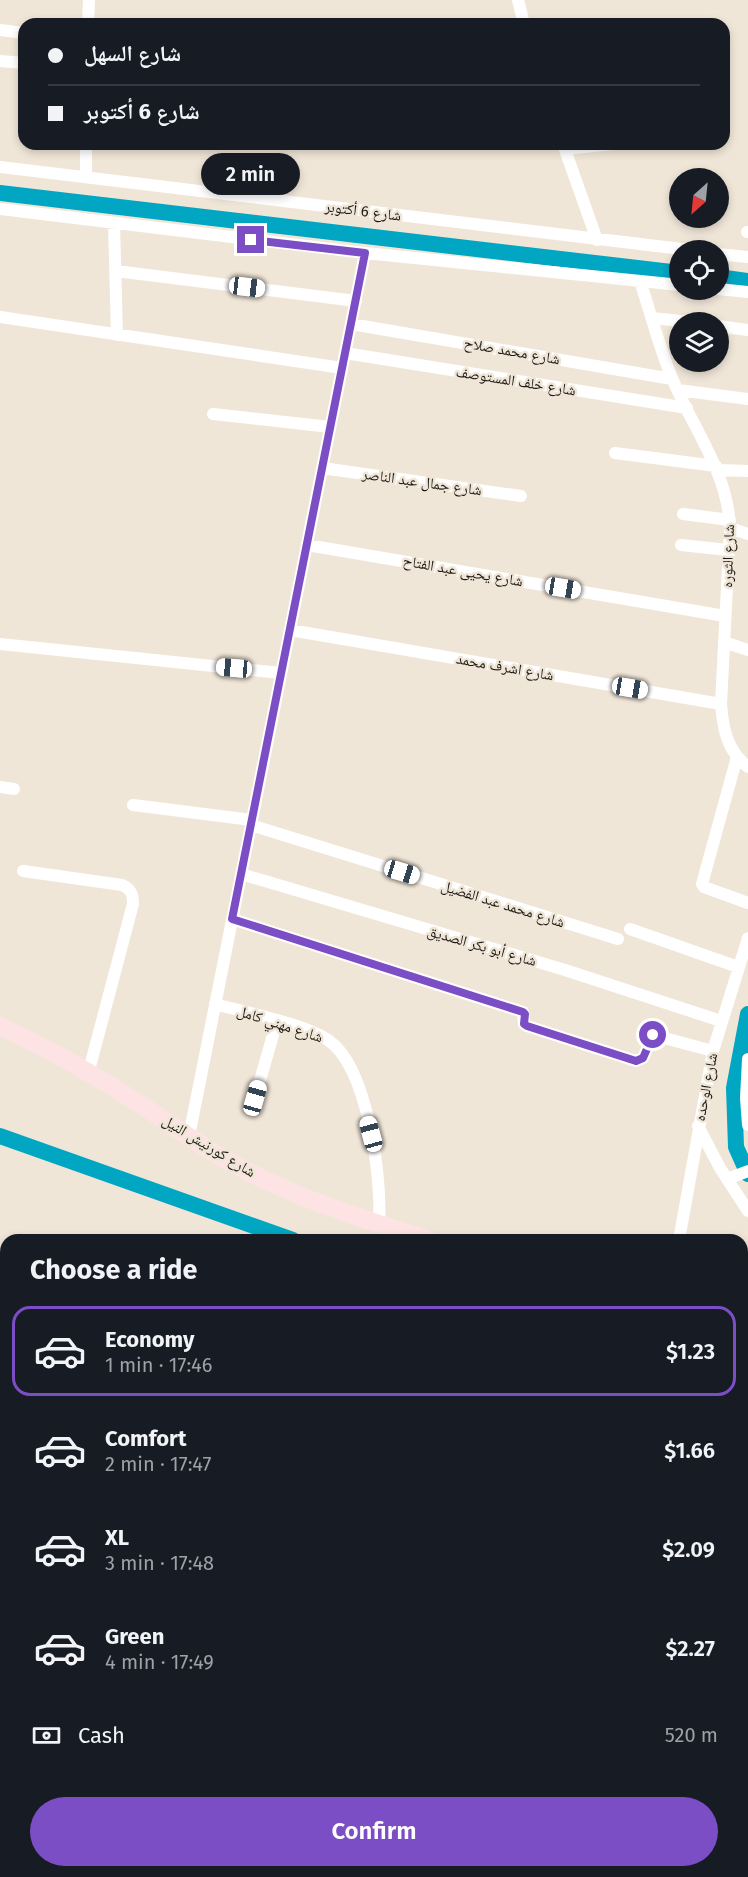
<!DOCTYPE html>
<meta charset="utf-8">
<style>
:root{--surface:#171b24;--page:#20242c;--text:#f1f3f6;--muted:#9ea1a6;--line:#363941;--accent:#7c4ec6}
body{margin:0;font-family:"Fira Sans","Noto Naskh Arabic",sans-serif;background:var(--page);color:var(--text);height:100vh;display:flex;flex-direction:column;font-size:22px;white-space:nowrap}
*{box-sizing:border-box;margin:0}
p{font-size:20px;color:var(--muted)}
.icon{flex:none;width:33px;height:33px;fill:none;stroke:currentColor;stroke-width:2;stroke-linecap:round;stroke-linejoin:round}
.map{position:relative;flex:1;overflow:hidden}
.drawer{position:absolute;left:0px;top:1234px;width:748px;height:644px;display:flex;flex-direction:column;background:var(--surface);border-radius:18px 18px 0 0;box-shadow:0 3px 9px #0003}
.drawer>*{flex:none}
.hud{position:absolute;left:18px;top:18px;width:712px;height:132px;border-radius:18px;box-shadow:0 3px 9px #0003;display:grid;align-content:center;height:132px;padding:0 30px;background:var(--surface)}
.needle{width:39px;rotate:207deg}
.tools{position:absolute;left:669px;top:168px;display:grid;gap:12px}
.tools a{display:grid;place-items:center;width:60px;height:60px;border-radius:50%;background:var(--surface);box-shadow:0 3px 9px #0003;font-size:30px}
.end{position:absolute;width:27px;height:27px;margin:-14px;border:8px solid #7c4ec6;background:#fff;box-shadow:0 0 0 3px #fff}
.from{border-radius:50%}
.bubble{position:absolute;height:42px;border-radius:21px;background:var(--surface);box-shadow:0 3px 9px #0003;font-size:20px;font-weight:600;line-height:42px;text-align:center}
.car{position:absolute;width:18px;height:36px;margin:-18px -9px;border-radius:8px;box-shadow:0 0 4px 2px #0007;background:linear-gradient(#fff 24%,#345 0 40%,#fff 0 76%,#345 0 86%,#fff 0)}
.hud b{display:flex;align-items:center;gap:21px;height:57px;font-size:22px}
.hud b+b{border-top:2px solid var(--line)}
.hud i{width:15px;height:15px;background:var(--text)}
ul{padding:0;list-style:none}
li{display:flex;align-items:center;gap:18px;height:90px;margin:0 12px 9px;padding:0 18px;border:3px solid transparent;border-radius:18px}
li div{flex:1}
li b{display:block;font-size:22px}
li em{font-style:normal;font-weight:600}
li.active{border-color:var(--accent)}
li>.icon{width:54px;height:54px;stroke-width:1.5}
h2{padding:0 30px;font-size:27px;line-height:72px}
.pay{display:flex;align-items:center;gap:15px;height:66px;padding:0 30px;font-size:22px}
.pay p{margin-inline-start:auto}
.primary-button{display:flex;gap:12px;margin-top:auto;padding:12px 30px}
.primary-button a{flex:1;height:69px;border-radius:36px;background:var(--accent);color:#fff;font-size:24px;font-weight:600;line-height:69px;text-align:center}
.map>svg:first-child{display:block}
.water{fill:#00a6c2}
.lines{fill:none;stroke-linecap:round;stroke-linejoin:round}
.canal{stroke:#00a6c2;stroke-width:16}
.minor{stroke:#fff;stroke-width:12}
.tertiary{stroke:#fff;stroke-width:15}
.secondary{stroke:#fee3e4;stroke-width:18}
.rail{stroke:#746e65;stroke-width:4.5}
.route{stroke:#7c4ec6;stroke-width:8}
.labels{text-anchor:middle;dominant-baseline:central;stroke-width:5;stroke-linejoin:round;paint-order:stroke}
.street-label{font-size:15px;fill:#1c1914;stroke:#f0e6d8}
</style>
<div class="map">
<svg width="748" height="1877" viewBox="0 0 748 1877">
<rect width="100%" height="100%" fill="#f0e6d8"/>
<path class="water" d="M 748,1647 L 748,1765 L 743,1763 L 742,1659 Z"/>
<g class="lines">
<path class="canal" d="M 0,193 L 680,273
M 718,277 L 748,281
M 748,1014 L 734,1088 L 736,1147 L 748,1174
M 0,1136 L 293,1240
M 742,1401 L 748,1403
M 0,1442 L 6,1444"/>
<path class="minor" d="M 518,0 L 524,24
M 88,24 L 89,0
M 0,30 L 24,33
M 0,61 L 24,63
M 563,144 L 597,240
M 565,149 L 613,144
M 0,167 L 690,250
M 86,177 L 86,144
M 0,209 L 365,253 L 680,285
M 114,224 L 117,335
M 747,232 L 748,232
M 718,254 L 748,257
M 116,271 L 356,301
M 640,281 C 651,314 659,347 672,378 C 693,429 728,472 730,528 L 721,704 C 723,729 727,751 748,767
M 718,289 L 748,292
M 0,317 L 342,368
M 652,318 L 690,322
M 351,324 L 672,379
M 718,326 L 748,330
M 345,353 L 687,408
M 678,390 L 748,399
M 213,414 L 330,427
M 615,453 L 716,466
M 322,468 L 521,496
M 717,470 L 748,471
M 683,514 L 730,520
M 730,528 L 748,534
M 307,545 L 725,616
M 681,545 L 728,550
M 290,630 L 721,704
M 724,642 L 748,650
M 0,644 L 281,673
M 737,757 L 702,884 L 704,887 L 748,903
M 0,787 L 14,789
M 133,805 L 252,820
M 251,825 L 618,939
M 23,871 L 122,885 C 131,889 133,894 133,904 L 88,1074
M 241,874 L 565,970 L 721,1021
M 232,919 L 523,1012 L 524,1024 L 527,1026 L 636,1061 L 643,1058 L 653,1035 L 713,1051
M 630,929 L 738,967
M 215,1004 C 244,1012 305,1024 328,1040 C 368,1067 382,1178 379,1224
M 748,1059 L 746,1098 L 748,1125
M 255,1098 L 277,1021
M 698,1126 L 720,1168 L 748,1211
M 189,1136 L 365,253
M 727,1179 L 748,1171
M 679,1240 L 713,1051 L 748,938
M 207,1877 L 208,1872
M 278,1877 L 279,1872
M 574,1877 L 577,1872
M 654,1877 L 657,1872"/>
<path class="tertiary" d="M 0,1657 L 6,1659
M 392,1872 L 399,1877
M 440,1872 L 447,1877"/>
<path class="secondary" d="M 0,1026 C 49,1049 97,1076 143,1106 C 169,1123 195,1142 223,1158 C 286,1195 360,1218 429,1240
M 742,1345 L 748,1346
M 0,1592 L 6,1594
M 0,1609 L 6,1611
M 742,1837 L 748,1839
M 742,1852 L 748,1854"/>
<path class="rail" d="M 0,1258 L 6,1260
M 742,1512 L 748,1513"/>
</g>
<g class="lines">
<path class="route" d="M 251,240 L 365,253 L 232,919 L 523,1012 L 525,1014 L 524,1024 L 527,1026 L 636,1061 L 643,1058 L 653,1035"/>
</g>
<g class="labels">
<g class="street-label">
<text transform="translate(363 211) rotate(7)">شارع 6 أكتوبر</text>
<text transform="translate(512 351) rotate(10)">شارع محمد صلاح</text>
<text transform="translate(516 381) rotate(9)">شارع خلف المستوصف</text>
<text transform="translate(422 482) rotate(8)">شارع جمال عبد الناصر</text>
<text transform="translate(728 556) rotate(-88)">شارع الثوره</text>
<text transform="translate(463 571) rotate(10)">شارع يحيى عبد الفتاح</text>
<text transform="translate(505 667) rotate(10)">شارع اشرف محمد</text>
<text transform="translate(503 904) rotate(17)">شارع محمد عبد الفضيل</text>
<text transform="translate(482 946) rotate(16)">شارع أبو بكر الصديق</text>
<text transform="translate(280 1024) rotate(18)">شارع مهني كامل</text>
<text transform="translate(706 1087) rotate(-79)">شارع الوحده</text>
<text transform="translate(209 1146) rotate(31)">شارع كورنيش النيل</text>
</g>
</g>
</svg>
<div class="tools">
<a><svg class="needle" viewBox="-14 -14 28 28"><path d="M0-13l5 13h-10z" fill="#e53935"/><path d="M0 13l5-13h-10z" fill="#9ea1a6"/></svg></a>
<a><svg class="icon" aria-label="locate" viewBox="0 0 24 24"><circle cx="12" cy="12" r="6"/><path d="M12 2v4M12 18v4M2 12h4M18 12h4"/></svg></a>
<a><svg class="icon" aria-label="layers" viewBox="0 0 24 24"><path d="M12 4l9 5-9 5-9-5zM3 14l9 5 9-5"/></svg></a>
</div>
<i class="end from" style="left:653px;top:1035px"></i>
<i class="end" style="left:251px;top:240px"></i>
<div class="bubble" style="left:201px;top:153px;width:99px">2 min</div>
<i class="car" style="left:247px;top:287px;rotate:97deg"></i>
<i class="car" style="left:563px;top:588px;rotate:100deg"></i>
<i class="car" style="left:234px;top:668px;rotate:275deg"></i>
<i class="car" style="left:630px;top:688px;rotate:100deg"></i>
<i class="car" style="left:402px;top:872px;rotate:107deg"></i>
<i class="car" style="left:255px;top:1098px;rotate:16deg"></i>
<i class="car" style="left:371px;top:1134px;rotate:345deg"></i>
<div class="hud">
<b><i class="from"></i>شارع السهل</b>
<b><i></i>شارع 6 أكتوبر</b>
</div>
<section class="drawer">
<h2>Choose a ride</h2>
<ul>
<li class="active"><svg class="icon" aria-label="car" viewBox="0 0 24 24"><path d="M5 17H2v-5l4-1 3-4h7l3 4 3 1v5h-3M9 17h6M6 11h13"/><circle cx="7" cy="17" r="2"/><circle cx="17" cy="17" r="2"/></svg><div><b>Economy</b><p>1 min · 17:46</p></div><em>$1.23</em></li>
<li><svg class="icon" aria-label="car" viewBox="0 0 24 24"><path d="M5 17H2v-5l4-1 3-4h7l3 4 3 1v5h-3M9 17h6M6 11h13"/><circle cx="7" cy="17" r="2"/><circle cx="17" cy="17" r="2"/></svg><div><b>Comfort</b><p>2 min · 17:47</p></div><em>$1.66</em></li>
<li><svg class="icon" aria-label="car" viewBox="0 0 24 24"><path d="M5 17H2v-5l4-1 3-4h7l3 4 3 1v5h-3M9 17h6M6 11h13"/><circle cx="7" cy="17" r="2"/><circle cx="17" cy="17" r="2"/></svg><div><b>XL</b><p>3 min · 17:48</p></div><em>$2.09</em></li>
<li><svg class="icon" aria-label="car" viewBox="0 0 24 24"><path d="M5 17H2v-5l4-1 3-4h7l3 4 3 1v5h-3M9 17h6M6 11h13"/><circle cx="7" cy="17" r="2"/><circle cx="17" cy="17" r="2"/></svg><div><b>Green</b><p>4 min · 17:49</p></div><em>$2.27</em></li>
</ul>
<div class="pay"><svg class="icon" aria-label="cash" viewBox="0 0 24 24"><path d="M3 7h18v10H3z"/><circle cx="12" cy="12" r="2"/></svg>Cash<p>520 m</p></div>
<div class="primary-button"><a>Confirm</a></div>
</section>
</div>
